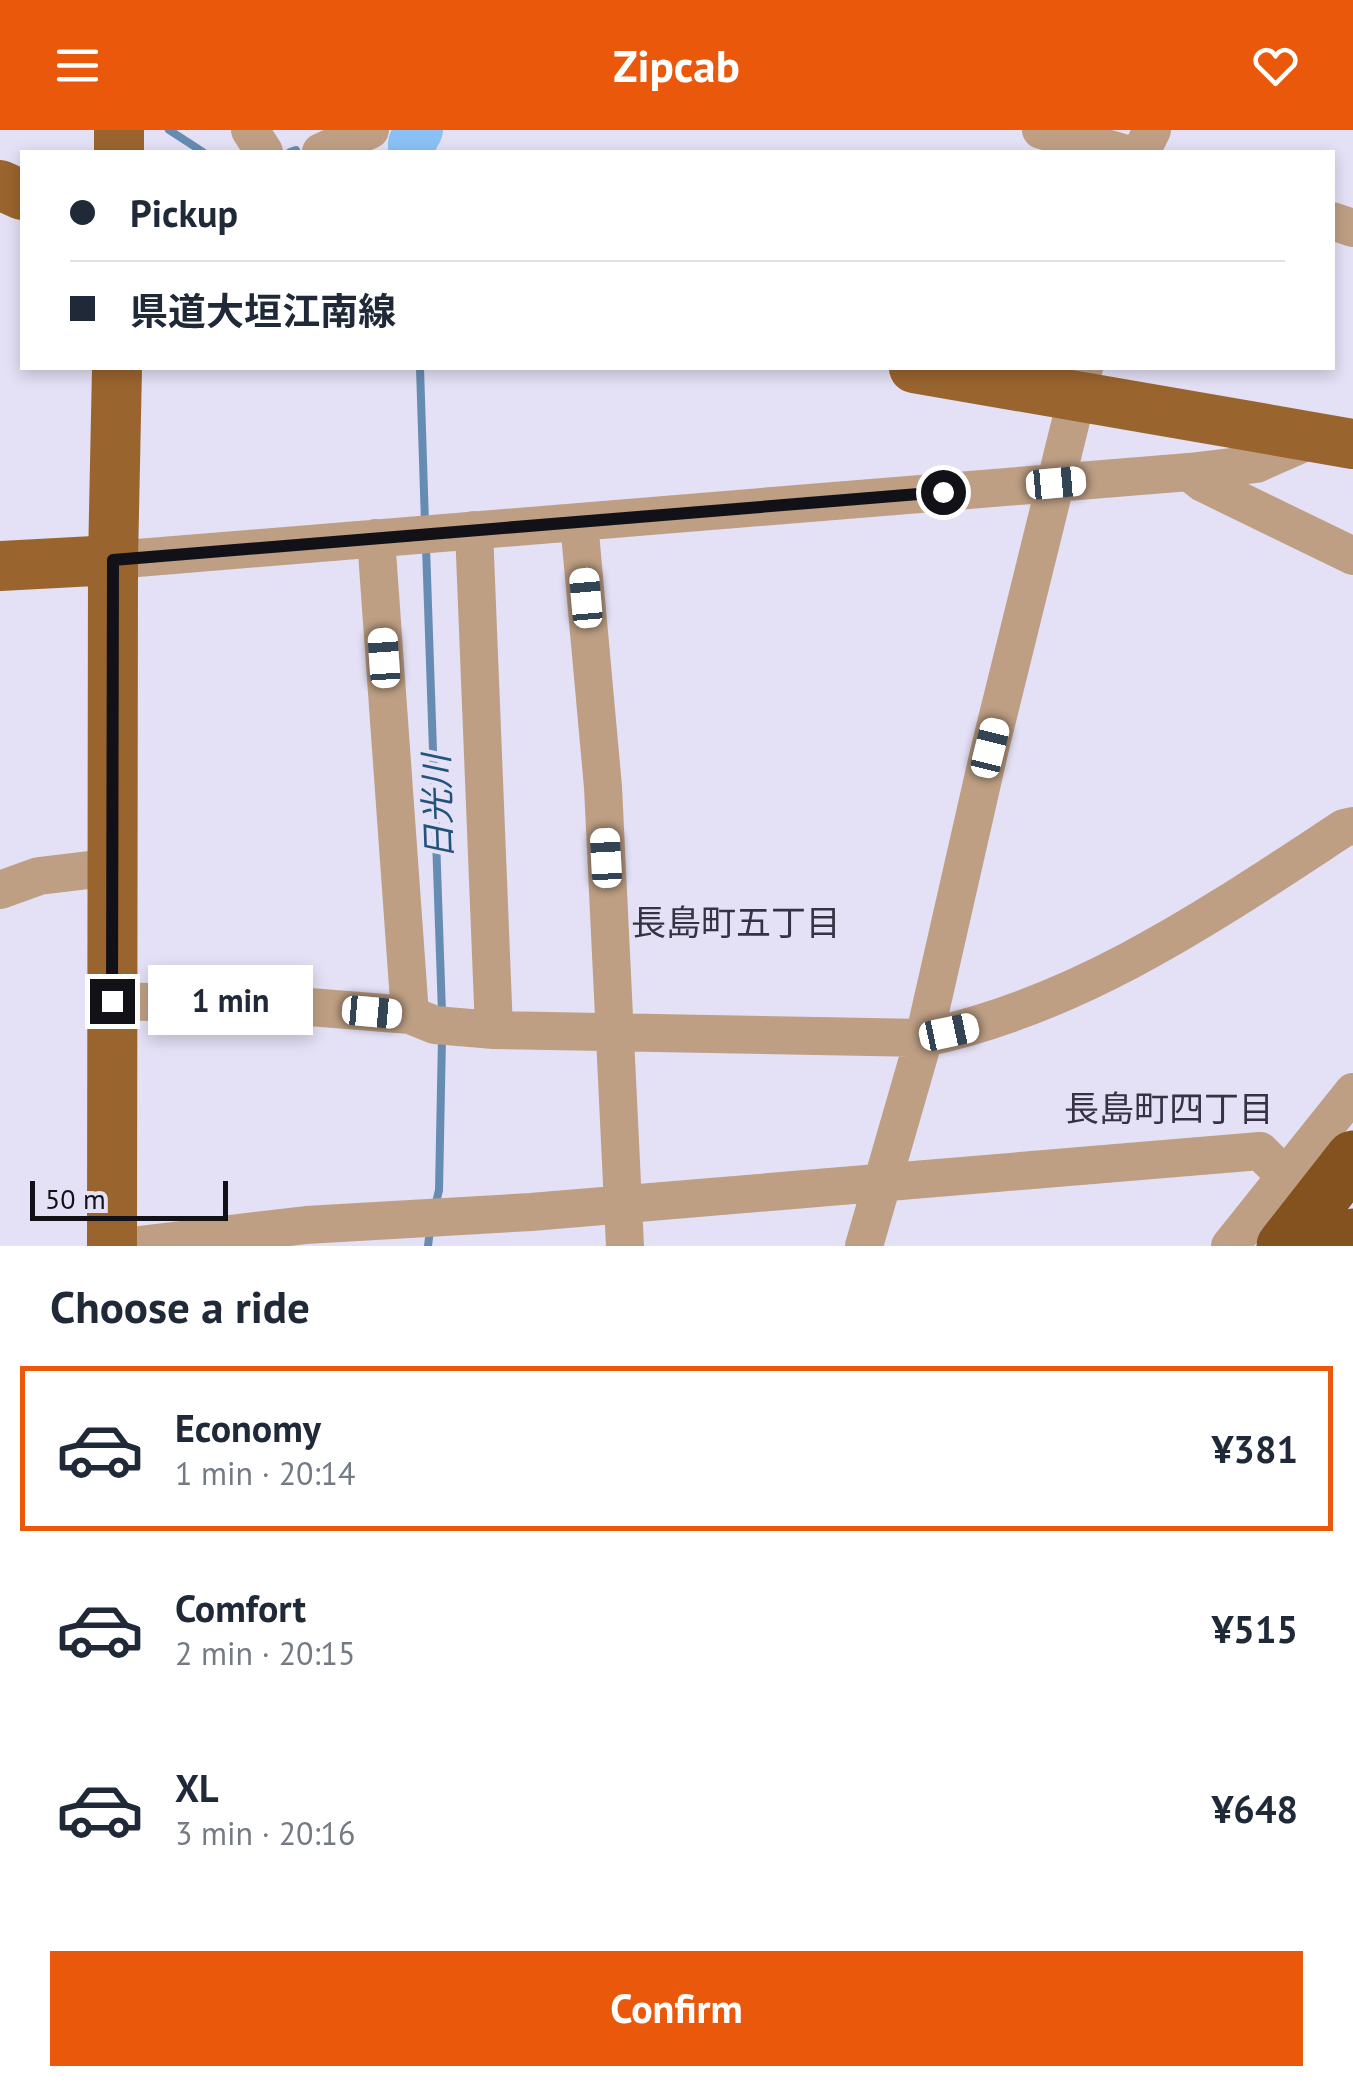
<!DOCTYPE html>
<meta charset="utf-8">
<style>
:root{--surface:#fff;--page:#f6f6f7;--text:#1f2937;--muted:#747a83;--line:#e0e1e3;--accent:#ea580c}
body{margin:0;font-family:"PT Sans","Noto Sans JP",sans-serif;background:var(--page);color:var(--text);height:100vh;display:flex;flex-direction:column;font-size:38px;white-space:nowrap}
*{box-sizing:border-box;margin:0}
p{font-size:32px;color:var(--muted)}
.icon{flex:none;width:55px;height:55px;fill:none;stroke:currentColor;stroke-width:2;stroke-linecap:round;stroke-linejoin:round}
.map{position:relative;height:1116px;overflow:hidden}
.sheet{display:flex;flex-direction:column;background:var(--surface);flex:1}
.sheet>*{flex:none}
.banner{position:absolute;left:20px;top:20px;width:1315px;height:220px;border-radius:0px;box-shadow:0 5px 15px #0003;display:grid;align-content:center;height:220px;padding:0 50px;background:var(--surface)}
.scale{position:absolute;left:30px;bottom:25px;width:198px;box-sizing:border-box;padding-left:10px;border:5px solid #131118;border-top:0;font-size:28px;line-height:35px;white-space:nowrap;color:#131118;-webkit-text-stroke:8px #e4e0f5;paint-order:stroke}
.end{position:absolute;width:45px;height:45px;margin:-22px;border:12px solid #131118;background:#fff;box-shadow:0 0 0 5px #fff}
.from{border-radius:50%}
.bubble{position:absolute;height:70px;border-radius:0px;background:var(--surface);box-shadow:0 5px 15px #0003;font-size:32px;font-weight:700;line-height:70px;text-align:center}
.car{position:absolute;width:30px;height:60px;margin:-30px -15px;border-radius:12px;box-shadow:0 0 8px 2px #0007;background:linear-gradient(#fff 24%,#345 0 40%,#fff 0 76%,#345 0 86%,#fff 0)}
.banner b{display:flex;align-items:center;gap:35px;height:95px;font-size:38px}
.banner b+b{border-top:2px solid var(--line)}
.banner i{width:25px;height:25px;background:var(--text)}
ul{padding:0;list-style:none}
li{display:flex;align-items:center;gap:30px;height:165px;margin:0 20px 15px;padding:0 30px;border:5px solid transparent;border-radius:0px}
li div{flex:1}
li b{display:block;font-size:38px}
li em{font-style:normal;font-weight:700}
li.selected{border-color:var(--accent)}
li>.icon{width:90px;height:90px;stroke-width:1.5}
h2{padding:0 50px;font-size:45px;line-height:120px}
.cta{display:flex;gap:20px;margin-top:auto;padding:20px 50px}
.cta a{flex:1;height:115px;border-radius:0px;background:var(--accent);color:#fff;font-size:40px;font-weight:700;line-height:115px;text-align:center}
header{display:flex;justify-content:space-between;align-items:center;height:130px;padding:0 50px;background:var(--accent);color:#fff;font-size:45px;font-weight:700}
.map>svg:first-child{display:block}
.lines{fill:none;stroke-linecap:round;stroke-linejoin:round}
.stream{stroke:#668cb2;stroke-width:8}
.river{stroke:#8ac1f4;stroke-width:48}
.minor{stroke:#be9f84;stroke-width:38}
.major{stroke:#9a642e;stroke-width:50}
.highway{stroke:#84521f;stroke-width:55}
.route{stroke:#131118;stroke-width:12}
.labels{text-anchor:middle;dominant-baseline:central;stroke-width:8;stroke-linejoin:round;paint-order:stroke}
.water-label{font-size:35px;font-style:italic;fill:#21537d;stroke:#e4e0f5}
.neighbourhood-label{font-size:35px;fill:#363243;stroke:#e4e0f5}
</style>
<header><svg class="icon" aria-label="menu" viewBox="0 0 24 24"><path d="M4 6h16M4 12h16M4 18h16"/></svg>Zipcab<svg class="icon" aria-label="heart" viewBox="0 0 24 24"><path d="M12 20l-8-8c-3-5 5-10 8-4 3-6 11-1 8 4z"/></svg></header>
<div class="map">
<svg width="1353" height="1116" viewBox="0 0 1353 1116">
<rect width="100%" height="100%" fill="#e4e0f5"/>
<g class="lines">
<path class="stream" d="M 169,0 L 203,22
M 290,22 L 296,20
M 420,238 L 425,393
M 426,417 L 442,883
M 435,1077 L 439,1060 L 442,907
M 428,1116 L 430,1100"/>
<path class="river" d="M 412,22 L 412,13 L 419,0"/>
<path class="minor" d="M 250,0 L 264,22
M 1041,0 L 1120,22
M 321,22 L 370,0
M 1141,22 L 1152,0
M 1332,91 L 1353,98
M 1189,342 L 1203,353 L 1353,426
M 579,392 L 603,657 L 625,1116
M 474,400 L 494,900
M 376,408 L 410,885
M 113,430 L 1189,342 L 1256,334 L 1315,308
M 0,760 L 39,746 L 114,737
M 113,871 L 297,876 L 410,885 L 435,895 L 494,900 L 924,908 C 1081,875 1211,785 1344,698 L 1353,696
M 131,1116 L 306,1095 L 531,1082 L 1260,1021 L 1286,1047
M 864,1116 L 924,908 L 990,618 L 1084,238
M 1230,1116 L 1353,962"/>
<path class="major" d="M 119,0 L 119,22
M 0,55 L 22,65
M 914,238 L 1353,314
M 0,436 L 113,430
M 112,1116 L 113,430 L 117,238"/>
<path class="highway" d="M 1284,1116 L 1353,1028
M 1345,1116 L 1353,1106"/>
</g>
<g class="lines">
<path class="route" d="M 112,871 L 113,430 L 943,362"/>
</g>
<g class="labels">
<g class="water-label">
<text transform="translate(437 677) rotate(-92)">日光川</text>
</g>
<g class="neighbourhood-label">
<text x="736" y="792">長島町五丁目</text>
<text x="1169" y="978">長島町四丁目</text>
</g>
</g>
</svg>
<div class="scale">50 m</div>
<i class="end from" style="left:943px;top:362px"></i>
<i class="end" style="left:112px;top:871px"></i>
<div class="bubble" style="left:148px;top:835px;width:165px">1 min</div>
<i class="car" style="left:1056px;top:353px;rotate:85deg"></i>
<i class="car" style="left:586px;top:468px;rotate:355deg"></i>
<i class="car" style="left:384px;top:528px;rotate:356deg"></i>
<i class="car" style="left:990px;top:618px;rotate:14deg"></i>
<i class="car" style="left:606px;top:728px;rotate:357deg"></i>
<i class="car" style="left:372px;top:882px;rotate:95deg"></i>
<i class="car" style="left:949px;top:902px;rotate:78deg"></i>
<div class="banner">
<b><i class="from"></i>Pickup</b>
<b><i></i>県道大垣江南線</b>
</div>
</div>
<section class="sheet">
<h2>Choose a ride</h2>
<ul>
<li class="selected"><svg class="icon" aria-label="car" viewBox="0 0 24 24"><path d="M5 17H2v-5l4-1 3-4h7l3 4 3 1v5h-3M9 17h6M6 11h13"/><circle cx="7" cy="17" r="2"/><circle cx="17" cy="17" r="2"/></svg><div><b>Economy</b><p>1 min · 20:14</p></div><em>¥381</em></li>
<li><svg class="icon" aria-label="car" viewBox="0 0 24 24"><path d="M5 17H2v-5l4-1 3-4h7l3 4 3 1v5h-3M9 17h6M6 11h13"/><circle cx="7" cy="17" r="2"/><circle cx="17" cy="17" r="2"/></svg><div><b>Comfort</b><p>2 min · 20:15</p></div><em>¥515</em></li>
<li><svg class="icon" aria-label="car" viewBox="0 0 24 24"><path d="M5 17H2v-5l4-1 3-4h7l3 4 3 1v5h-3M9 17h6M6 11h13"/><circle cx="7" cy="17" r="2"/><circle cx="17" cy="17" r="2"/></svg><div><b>XL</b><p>3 min · 20:16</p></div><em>¥648</em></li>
</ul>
<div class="cta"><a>Confirm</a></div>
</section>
